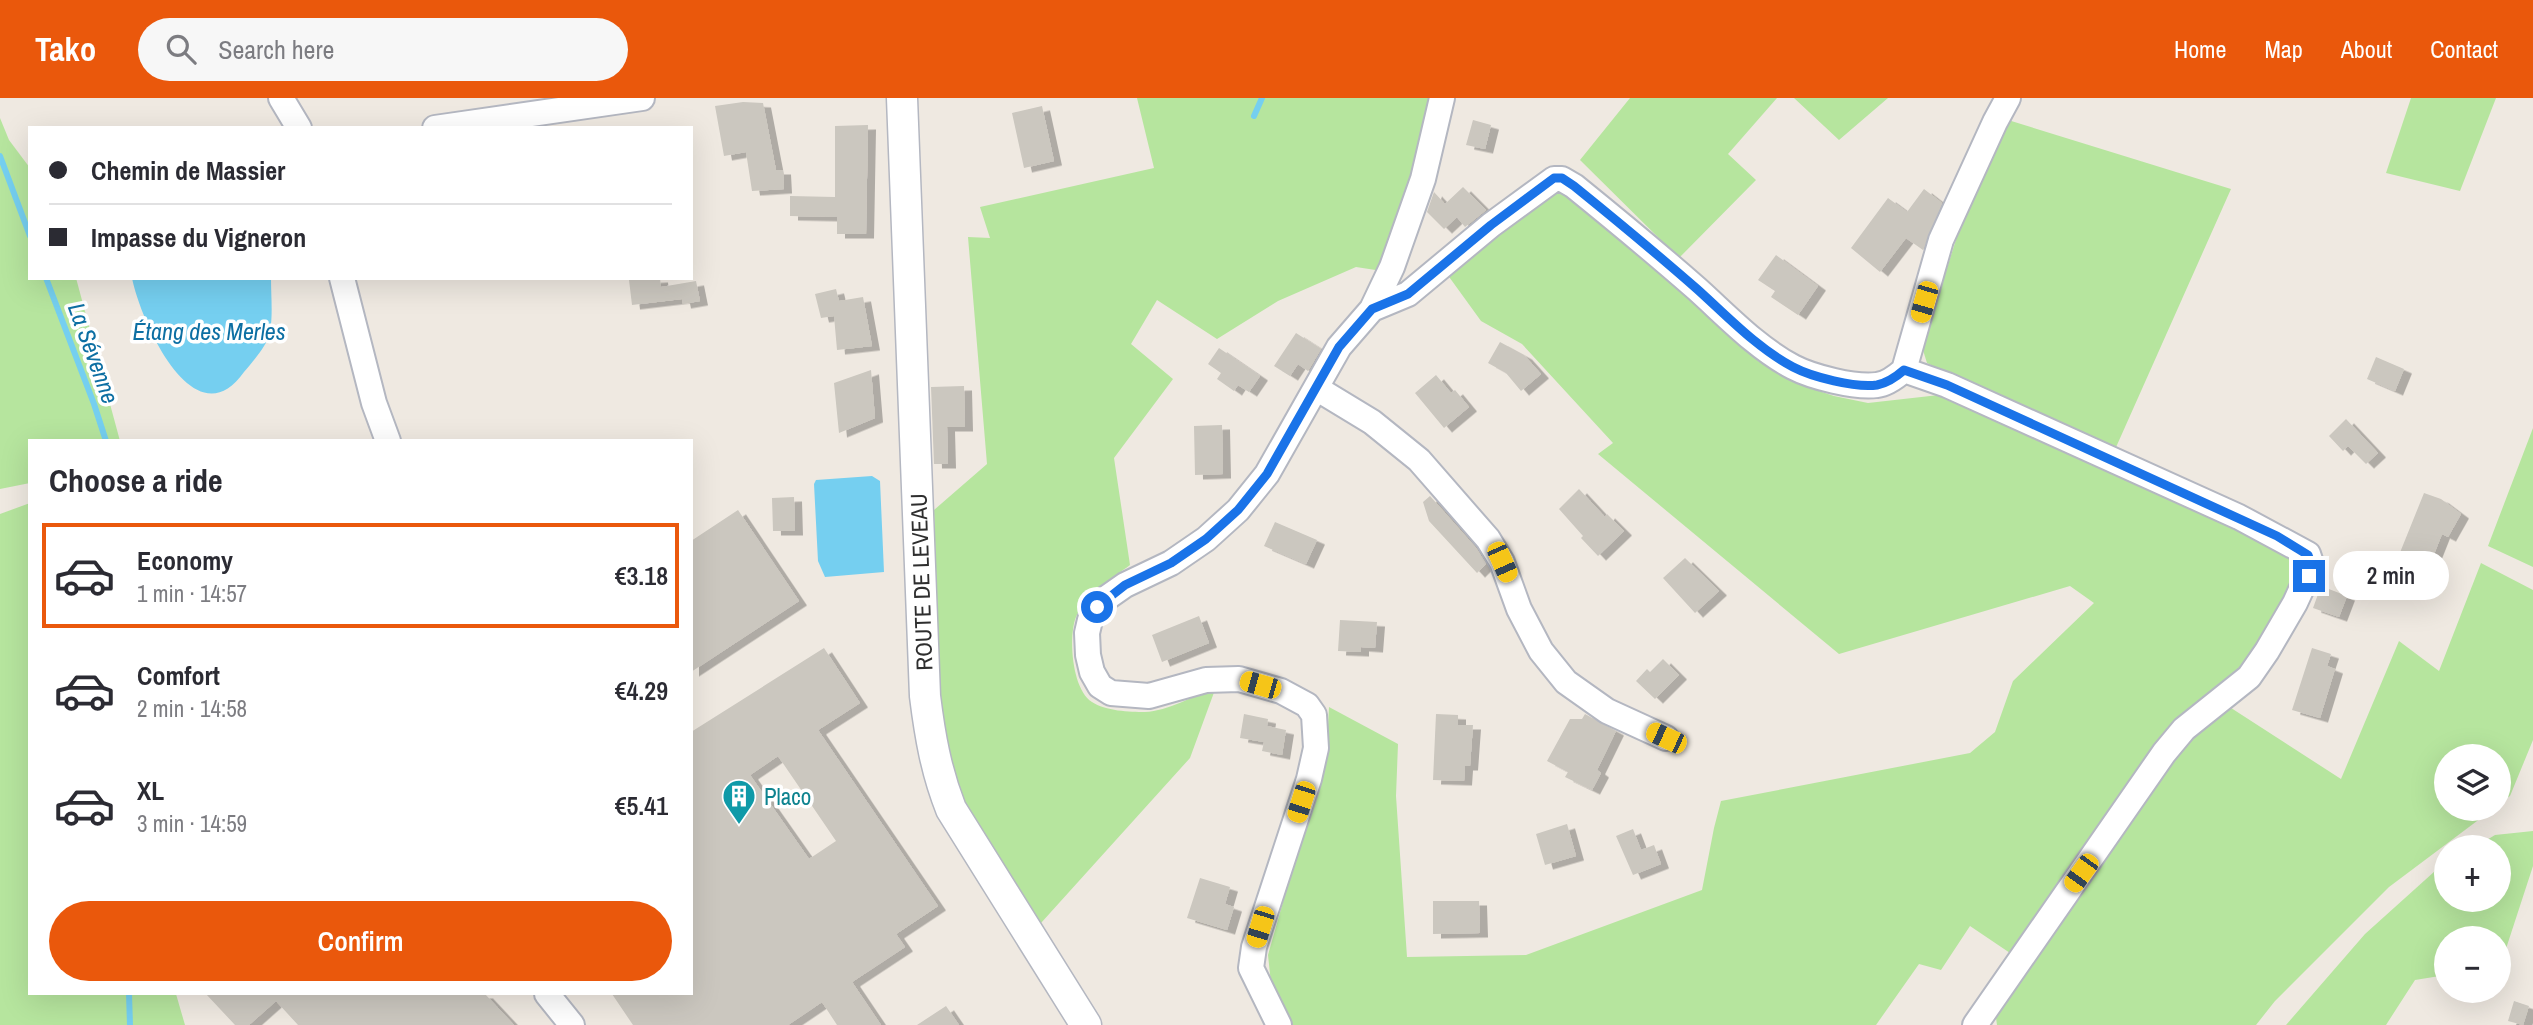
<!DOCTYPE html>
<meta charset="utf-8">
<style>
:root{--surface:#fff;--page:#f7f7f7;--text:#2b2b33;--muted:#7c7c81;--line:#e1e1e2;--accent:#ea580c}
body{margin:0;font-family:"Archivo Narrow",sans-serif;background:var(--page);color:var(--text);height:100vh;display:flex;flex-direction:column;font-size:26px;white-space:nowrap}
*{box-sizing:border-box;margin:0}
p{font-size:23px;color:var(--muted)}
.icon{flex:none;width:38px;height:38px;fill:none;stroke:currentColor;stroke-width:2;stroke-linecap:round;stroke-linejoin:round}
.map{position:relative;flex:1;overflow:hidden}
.sheet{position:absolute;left:28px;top:341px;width:665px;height:556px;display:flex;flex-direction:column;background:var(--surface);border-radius:0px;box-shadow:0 7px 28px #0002}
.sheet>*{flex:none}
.hud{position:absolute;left:28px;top:28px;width:665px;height:154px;border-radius:0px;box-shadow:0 7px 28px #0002;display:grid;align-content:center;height:154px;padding:0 21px;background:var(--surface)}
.controls{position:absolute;left:2434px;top:646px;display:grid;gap:14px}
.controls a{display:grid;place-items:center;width:77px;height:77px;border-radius:50%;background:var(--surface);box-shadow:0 7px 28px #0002;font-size:35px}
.end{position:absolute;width:32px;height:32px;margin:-16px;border:9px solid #1a73e8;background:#fff;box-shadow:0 0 0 4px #fff}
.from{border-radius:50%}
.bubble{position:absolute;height:49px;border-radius:24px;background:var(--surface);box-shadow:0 7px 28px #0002;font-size:23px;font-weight:600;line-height:49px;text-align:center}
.car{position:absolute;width:21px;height:42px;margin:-21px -10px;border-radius:9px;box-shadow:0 0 5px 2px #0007;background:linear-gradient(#f5c518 24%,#345 0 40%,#f5c518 0 76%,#345 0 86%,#f5c518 0)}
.hud b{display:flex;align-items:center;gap:24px;height:66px;font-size:26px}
.hud b+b{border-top:2px solid var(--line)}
.hud i{width:18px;height:18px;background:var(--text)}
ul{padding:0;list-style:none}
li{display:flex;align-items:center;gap:21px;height:105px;margin:0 14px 10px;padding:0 7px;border:4px solid transparent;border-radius:0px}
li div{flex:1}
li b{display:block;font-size:26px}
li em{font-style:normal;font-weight:600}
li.on{border-color:var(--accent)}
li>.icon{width:63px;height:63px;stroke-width:1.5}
h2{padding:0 21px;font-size:32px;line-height:84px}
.action{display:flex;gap:14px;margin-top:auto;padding:14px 21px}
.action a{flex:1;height:80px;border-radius:42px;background:var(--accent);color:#fff;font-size:28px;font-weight:600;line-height:80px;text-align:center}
header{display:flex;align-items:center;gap:42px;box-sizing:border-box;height:98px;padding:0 35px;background:var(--accent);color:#fff}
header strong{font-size:33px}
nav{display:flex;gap:38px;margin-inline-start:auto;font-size:24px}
.search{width:490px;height:63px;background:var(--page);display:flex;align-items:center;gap:18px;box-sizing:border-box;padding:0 24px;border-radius:38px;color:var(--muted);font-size:26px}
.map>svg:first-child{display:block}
.green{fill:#b6e59e}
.water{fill:#75cff0}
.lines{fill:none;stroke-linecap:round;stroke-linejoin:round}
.stream{stroke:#75cff0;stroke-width:6}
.building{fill:#cbc7bf;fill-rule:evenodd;filter:url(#shadow)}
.minor-casing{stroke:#b4b7c1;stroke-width:28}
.tertiary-casing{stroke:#b4b7c1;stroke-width:33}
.minor{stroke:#fff;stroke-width:24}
.tertiary{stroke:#fff;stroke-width:30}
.route{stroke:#1a73e8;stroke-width:9}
.labels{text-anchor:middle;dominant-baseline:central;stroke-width:7;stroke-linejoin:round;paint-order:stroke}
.street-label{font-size:23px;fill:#2e2e2e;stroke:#fff}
.culture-label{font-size:23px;fill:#0d838f;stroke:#fff;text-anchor:start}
.water-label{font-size:24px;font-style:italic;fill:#0d6fa3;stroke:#fff}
</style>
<header>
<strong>Tako</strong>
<div class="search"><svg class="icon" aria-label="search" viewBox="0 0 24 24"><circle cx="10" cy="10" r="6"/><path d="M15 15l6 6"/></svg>Search here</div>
<nav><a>Home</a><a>Map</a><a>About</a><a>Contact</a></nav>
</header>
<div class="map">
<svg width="2533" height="927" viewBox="0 0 2533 927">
<defs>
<filter id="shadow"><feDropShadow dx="8" dy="4.5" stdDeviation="0" flood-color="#0004"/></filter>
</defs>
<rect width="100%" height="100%" fill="#efe9e1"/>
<path class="green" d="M 1137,0 L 1431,0 L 1424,43 L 1382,173 L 1356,169 L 1278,203 L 1217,241 L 1157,202 L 1131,246 L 1173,281 L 1114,360 L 1130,467 C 1111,481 1087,496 1076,519 C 1068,539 1072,592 1092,604 C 1105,613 1130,614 1145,614 C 1168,613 1194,598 1216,589 L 1190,660 L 1041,825 L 967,708 L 953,675 L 946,646 L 940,588 L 934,412 L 987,366 L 968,139 L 990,140 L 980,109 L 1154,70 Z
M 1630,0 L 1777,0 L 1728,56 L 1756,82 L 1679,160 L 1580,62 Z
M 1794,0 L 1888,0 L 1839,42 Z
M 2411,0 L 2496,0 L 2460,93 L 2386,75 Z
M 0,20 L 9,42 L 30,70 L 30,180 L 76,180 L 120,343 L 30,343 L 30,385 L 0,391 Z
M 2008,22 L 2231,91 L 2113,356 L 1927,265 L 1922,249 L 1973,88 Z
M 1564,93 L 1579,97 L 1758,263 L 1801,287 L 1834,298 L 1868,305 L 1939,297 L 2249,432 L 2298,461 L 2296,477 L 2250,567 L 2010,855 L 1970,828 L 1941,872 L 1919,866 L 1876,927 L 1290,927 L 1272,895 L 1268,857 L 1327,648 L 1329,609 L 1398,646 L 1396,698 L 1407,859 L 1526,857 L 1702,792 L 1714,730 L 1721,703 L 1970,655 L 1995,634 L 2013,583 L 2094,505 L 2070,488 L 1839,556 L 1598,356 L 1613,345 L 1522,246 L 1481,223 L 1447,176 L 1550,95 Z
M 2533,330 L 2533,469 L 2488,448 Z
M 30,405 L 30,896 L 176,896 L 185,927 L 0,927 L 0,416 Z
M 2481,465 L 2533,492 L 2533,642 L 2510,698 L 2499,706 L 2499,658 L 2446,658 L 2446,710 L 2493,711 L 2389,789 L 2275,903 L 2256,927 L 1997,927 L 1995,913 L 2170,659 L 2228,608 L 2341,681 L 2399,543 L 2439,573 Z
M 2533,733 L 2533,768 L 2501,866 L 2499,882 L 2499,840 L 2446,840 L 2446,877 L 2415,882 L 2386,927 L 2286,927 L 2365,836 L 2435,773 L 2446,766 L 2446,802 L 2499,802 L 2499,749 L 2475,749 L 2495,737 Z"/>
<path class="water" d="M 132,180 L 271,180 C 271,198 273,217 270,234 C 268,247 252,264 244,274 C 194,345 140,221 132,180 Z
M 872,378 L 880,383 L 884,474 L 825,479 L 818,463 L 814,386 L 816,382 Z"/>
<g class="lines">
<path class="stream" d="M 1254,18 L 1262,0
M 0,58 L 30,138
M 46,180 L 94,306 L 106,343
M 129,896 L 130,927"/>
</g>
<path class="building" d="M 743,4 L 763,5 L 776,72 L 783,72 L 784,91 L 752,93 L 746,54 L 724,58 L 715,8 Z
M 1042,8 L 1054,63 L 1024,70 L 1012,15 Z
M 1473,22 L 1491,27 L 1485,51 L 1466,47 Z
M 868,27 L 866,136 L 837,136 L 837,119 L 790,118 L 790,98 L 835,99 L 835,28 Z
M 1463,89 L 1486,112 L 1465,129 L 1457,119 L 1444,131 L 1427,114 L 1434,94 L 1445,106 Z
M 1924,91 L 1942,105 L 1923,152 L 1906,140 L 1880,174 L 1851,150 L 1888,100 L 1907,114 Z
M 1776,157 L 1818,188 L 1798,217 L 1771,199 L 1775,193 L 1758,182 Z
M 660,180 L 661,189 L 696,183 L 700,203 L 683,206 L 682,201 L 632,207 L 629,182 Z
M 836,191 L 839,203 L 863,199 L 872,248 L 837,252 L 834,218 L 821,220 L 815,196 Z
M 1296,235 L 1321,251 L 1308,273 L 1298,266 L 1290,278 L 1274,268 Z
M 1500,244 L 1524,257 L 1541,276 L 1521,293 L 1506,275 L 1488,265 Z
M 1219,250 L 1260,278 L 1249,294 L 1238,287 L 1234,293 L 1217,281 L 1221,275 L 1208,266 Z
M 2376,259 L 2404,271 L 2395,293 L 2367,281 Z
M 871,272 L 875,320 L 839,335 L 834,285 Z
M 1436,277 L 1451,295 L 1455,292 L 1469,309 L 1444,330 L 1415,295 Z
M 964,288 L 965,329 L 947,329 L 948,366 L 934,366 L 931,289 Z
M 2346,321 L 2378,355 L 2366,366 L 2348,348 L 2343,353 L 2329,338 Z
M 1222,327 L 1223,376 L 1195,377 L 1194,328 Z
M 1579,391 L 1605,419 L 1607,416 L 1624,433 L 1598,458 L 1581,440 L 1583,438 L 1559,411 Z
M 2424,395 L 2441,401 L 2461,416 L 2448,439 L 2442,436 L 2427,474 L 2419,486 L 2400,478 L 2404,466 L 2397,462 Z
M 1430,398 L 1476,450 L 1486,466 L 1477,475 L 1429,423 L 1423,404 Z
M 794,399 L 795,433 L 773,433 L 772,400 Z
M 738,412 L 799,503 L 691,574 L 691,443 Z
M 1275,424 L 1317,442 L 1306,466 L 1264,448 Z
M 1685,460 L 1719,493 L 1695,515 L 1663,480 Z
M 2321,488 L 2347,498 L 2339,519 L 2313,510 Z
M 1199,518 L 1209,545 L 1162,564 L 1152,537 Z
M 1340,522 L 1377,524 L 1375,550 L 1361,549 L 1361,554 L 1338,553 Z
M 824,550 L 860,605 L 818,632 L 938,808 L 896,836 L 905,849 L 852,884 L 881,927 L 837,927 L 822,904 L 788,927 L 633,927 L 612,896 L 691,896 L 691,634 ZM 778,658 L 836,743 L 809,761 L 750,677 Z
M 2312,550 L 2331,556 L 2327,568 L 2335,571 L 2320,620 L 2292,612 Z
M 1663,561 L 1679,577 L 1655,601 L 1636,583 L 1647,571 L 1650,574 Z
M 1244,616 L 1268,621 L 1267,628 L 1286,632 L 1282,657 L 1262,653 L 1264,644 L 1240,640 Z
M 1436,616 L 1458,617 L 1458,627 L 1473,627 L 1470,668 L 1465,668 L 1464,683 L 1433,682 Z
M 1585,616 L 1616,633 L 1597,672 L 1601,675 L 1592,692 L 1565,679 L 1568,674 L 1547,663 L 1570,621 L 1582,621 Z
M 1567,726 L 1576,758 L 1545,767 L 1536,736 Z
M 1633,731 L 1641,752 L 1654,747 L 1661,766 L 1633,777 L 1616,738 Z
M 1200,780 L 1230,789 L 1225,806 L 1234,809 L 1227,832 L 1187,820 Z
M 1433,803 L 1479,803 L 1480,835 L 1433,836 Z
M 206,896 L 485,896 L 514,927 L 298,927 L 276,903 L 249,927 L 235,927 Z
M 2514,903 L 2529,908 L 2523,927 L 2508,923 Z
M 946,908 L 959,927 L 917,927 Z"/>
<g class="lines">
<defs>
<path id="minor" d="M 281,0 L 299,30
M 435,30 L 642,0
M 342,180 L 374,305 L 388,343
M 1372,211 L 1392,169 L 1423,81 L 1442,0
M 1904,272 L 1947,287 L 2239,419 L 2308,456 L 2312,468 L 2295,505 L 2267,553 L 2249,579 L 2184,631 L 2164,655 L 1975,927
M 1316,290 L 1372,324 L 1419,362 L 1488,441 L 1502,464 L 1519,511 L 1541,553 L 1566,584 L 1607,613 L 1666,640
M 547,896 L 572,927
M 1279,927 L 1251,870 L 1254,849 L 1309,681 L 1316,650 L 1314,617 L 1307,607 L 1281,593 L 1239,581 L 1206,582 L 1149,598 L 1111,595 L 1100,588 L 1092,574 L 1088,557 L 1087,535 L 1090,522 L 1105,501 L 1125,487 L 1171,465 L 1206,441 L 1238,412 L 1267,376 L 1339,249 L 1372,211 L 1408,196 L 1491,127 L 1554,81 L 1562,81 L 1574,88 C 1616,122 1657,156 1697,191 C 1727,218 1757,250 1793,269 C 1812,279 1855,290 1877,287 C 1887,286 1896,279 1904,272 L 1941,142 L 1995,24 L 2008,0"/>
<path id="tertiary" d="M 902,0 L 925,598 C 930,638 936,673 951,711 L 1086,927"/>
</defs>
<use href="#minor" class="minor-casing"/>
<use href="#tertiary" class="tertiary-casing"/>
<use href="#minor" class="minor"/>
<use href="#tertiary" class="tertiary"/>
</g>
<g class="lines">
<path class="route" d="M 1097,509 L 1125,487 L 1171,465 L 1206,441 L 1238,412 L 1267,376 L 1339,249 L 1372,211 L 1408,196 L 1491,127 L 1554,80 L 1562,80 L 1574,88 C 1616,122 1657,156 1697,191 C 1727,218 1757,250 1793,269 C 1812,279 1855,290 1877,287 C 1887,285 1896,279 1904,272 L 1947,287 L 2277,438 L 2308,457 L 2312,468 L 2309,478"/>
</g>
<defs>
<symbol id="building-pin" viewBox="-11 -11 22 30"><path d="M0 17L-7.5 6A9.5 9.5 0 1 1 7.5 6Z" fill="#0f9aa8" stroke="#fff"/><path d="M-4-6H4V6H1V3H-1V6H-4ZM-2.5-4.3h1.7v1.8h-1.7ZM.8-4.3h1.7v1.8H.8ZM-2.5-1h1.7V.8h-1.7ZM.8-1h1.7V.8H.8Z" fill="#fff"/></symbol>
</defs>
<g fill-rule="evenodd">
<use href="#building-pin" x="720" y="679" width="38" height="52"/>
</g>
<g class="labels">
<g class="street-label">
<text transform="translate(921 484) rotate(-92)">ROUTE DE LEVEAU</text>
</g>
<g class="culture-label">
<text x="764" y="698">Placo</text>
</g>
<g class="water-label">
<text x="209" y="233">Étang des Merles</text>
<text transform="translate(94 255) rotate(70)">La Sévenne</text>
</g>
</g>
</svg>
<div class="controls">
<a><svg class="icon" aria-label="layers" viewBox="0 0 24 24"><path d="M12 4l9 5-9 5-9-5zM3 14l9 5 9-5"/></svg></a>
<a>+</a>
<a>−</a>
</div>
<i class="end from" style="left:1097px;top:509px"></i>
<i class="end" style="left:2309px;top:478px"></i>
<div class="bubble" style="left:2333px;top:453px;width:116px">2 min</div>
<i class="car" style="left:1924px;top:204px;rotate:196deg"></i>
<i class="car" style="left:1502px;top:464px;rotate:156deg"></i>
<i class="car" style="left:1260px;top:587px;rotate:286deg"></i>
<i class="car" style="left:1666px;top:640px;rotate:295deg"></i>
<i class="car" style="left:1301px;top:704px;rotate:198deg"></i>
<i class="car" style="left:2081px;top:775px;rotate:216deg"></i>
<i class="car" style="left:1260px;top:829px;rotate:197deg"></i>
<div class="hud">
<b><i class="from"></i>Chemin de Massier</b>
<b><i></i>Impasse du Vigneron</b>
</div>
<section class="sheet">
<h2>Choose a ride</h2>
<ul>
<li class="on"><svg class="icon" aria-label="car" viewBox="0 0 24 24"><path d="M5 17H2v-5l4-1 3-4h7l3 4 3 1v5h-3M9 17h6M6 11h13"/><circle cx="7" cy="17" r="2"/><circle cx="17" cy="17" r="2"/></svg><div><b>Economy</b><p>1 min · 14:57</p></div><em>€3.18</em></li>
<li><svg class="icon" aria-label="car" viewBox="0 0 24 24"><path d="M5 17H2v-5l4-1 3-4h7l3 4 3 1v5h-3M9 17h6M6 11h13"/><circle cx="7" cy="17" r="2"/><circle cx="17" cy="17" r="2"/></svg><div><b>Comfort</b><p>2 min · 14:58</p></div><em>€4.29</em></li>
<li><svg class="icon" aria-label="car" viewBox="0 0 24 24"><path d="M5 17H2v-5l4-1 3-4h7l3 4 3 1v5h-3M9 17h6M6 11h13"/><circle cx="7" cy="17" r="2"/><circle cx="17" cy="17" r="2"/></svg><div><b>XL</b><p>3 min · 14:59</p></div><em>€5.41</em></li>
</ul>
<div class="action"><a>Confirm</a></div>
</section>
</div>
